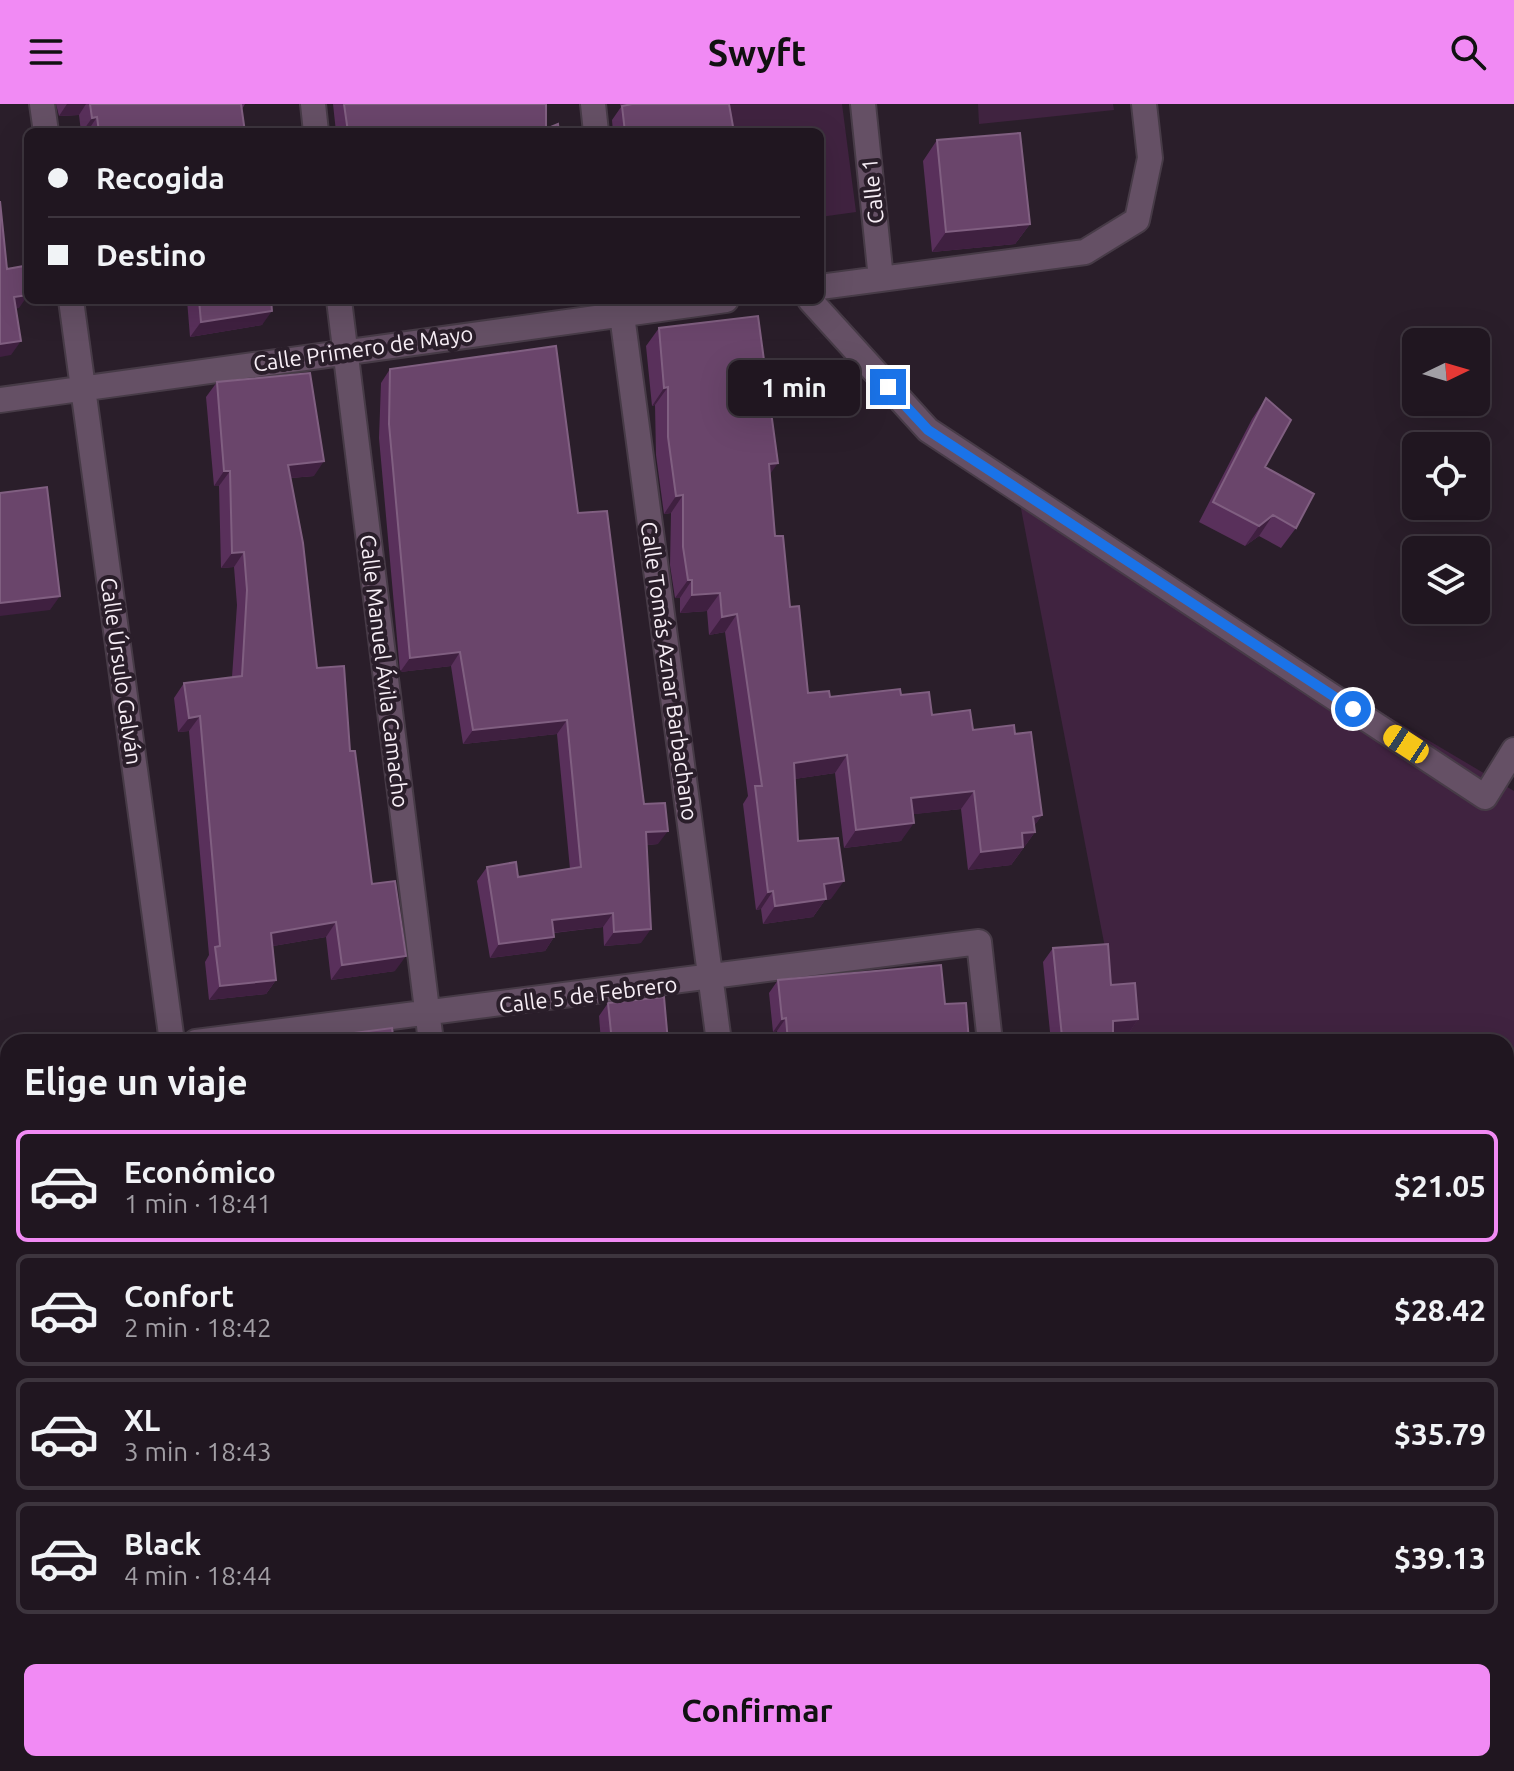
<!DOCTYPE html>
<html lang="es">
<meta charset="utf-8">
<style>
:root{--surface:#201620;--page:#2d232d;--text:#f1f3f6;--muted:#a29fa5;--line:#3d353e;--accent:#f18af4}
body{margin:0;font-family:Ubuntu,sans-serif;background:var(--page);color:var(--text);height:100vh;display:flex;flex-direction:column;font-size:30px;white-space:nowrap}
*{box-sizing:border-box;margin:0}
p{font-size:26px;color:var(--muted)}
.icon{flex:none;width:44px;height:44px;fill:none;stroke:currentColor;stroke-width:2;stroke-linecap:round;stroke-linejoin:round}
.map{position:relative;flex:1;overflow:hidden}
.drawer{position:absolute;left:0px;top:930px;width:1514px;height:738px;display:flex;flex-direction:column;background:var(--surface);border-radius:24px 24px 0 0;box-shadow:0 8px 32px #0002,0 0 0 2px var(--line)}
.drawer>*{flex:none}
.top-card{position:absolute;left:24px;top:24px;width:800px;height:176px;border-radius:12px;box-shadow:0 8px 32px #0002,0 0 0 2px var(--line);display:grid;align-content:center;height:176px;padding:0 24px;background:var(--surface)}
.needle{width:52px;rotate:85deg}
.tools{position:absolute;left:1402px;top:224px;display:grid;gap:16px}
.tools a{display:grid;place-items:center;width:88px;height:88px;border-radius:12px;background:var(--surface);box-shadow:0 8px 32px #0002,0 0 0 2px var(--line);font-size:40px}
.end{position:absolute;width:36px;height:36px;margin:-18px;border:10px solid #1a73e8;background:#fff;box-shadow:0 0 0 4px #fff}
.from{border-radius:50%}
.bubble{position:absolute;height:56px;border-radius:12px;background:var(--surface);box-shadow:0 8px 32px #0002,0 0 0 2px var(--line);font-size:26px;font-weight:700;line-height:56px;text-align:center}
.car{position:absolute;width:24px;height:48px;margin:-24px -12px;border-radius:10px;box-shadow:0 0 6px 2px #0007;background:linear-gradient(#f5c518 24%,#345 0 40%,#f5c518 0 76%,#345 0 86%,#f5c518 0)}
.top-card b{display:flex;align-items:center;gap:28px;height:76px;font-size:30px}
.top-card b+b{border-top:2px solid var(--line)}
.top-card i{width:20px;height:20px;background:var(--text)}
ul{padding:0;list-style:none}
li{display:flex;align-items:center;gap:24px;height:112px;margin:0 16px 12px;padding:0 8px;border:4px solid var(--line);border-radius:12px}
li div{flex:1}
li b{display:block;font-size:30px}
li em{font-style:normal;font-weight:700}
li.on{border-color:var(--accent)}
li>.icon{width:72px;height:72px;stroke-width:1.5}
h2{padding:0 24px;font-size:36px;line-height:96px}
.primary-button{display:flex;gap:16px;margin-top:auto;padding:16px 24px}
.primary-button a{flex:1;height:92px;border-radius:12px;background:var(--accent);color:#111;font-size:32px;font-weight:700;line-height:92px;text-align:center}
header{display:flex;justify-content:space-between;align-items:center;height:104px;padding:0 24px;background:var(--accent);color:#111;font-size:36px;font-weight:700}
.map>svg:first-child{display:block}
.green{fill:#402340}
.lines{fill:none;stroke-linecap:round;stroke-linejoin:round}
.minor-casing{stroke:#473b47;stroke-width:28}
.minor{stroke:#655065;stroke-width:24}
.wall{fill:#59305b}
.shaded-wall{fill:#3f2040}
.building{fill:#6a456b;stroke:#805f81;stroke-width:2}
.route{stroke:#1a73e8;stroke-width:10}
.labels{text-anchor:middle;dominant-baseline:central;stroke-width:8;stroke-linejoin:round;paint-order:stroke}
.street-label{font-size:22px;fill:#f7eef6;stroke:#2a1e2a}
</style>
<header><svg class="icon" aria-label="menu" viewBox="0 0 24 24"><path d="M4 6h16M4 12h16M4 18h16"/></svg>Swyft<svg class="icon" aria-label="search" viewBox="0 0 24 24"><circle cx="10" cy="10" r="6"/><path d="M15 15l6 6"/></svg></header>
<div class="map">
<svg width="1514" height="1667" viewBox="0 0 1514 1667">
<rect width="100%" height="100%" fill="#2a1e2a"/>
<path class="green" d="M 723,0 L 842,0 L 856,108 L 820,113 L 820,28 L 727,28 Z
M 978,0 L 1113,0 L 1114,6 L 979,20 Z
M 1019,394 L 1514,687 L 1514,1667 L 1263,1667 L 1262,1660 L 1506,1660 L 1506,938 L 1123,938 Z"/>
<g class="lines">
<defs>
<path id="minor" d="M 42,0 L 46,28
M 313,0 L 316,28
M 593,0 L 596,28
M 863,0 L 881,175
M 820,183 L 1085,148 L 1137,116 L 1150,54 L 1144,0
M 71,196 L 172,938
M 339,196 L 431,938
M 620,196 L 719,938
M 810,196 L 928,326 L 1485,693 L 1514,646
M 0,296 L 726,196
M 196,938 L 979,838 L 990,938
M 0,962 L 8,961
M 0,1459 L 8,1458
M 251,1660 L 251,1667
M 520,1660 L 521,1667
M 808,1660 L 808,1667
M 1076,1660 L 1076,1667"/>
</defs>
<use href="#minor" class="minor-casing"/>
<use href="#minor" class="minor"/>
</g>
<path class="wall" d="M 56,0 L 245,0 L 242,5 L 245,28 L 81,28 L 79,11 L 59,12 Z
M 333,0 L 546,0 L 546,25 L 559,28 L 336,28 Z
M 620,0 L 729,0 L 734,28 L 613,28 L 612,16 L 621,3 Z
M 937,36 L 1030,120 L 1015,140 L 932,148 L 923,57 Z
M 187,196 L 271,196 L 262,221 L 190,233 Z
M 659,224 L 770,371 L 775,432 L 808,589 L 830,593 L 901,591 L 932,611 L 973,626 L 1015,630 L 1042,711 L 1034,722 L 1035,728 L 1011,761 L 968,766 L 961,705 L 913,710 L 901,737 L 844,744 L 835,669 L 794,675 L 798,737 L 831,795 L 825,796 L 813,813 L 763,820 L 761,805 L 756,806 L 743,700 L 748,692 L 725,528 L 709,531 L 707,507 L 680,509 L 680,494 L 675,494 L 670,461 L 671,409 L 664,410 L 656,351 L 655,301 L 652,302 L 646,242 Z
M 390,265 L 578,409 L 644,700 L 658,740 L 647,741 L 641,839 L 604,842 L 603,823 L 554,829 L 554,833 L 545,847 L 490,854 L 477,777 L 487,763 L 518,773 L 570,765 L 557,630 L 463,640 L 451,562 L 400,568 L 379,334 L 381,279 Z
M 217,278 L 314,372 L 291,374 L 317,564 L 350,647 L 372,780 L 395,867 L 331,876 L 326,833 L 273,842 L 276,876 L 266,890 L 209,896 L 205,858 L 209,851 L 189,627 L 178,628 L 174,594 L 184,579 L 232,573 L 237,501 L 234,463 L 221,464 L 219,382 L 214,382 L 206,293 Z
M 1266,294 L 1265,363 L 1296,424 L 1281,444 L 1259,432 L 1245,442 L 1199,418 L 1252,315 Z
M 1053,844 L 1111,881 L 1138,915 L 1129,929 L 1113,930 L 1113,938 L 1051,938 L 1043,858 Z
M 778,876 L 945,900 L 969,938 L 778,938 L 777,927 L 773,928 L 769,889 Z
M 608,899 L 668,938 L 601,938 L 599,912 Z
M 8,988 L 8,1417 L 0,1418 L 0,989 Z
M 23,1660 L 89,1660 L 89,1667 L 23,1667 Z
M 141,1660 L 199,1660 L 200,1667 L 142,1667 Z
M 300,1660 L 372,1660 L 373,1667 L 298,1667 L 297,1664 Z
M 420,1660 L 504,1660 L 505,1665 L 504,1667 L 421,1667 Z
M 584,1660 L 635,1660 L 636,1667 L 585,1667 Z
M 689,1660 L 784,1660 L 785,1667 L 685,1667 Z
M 864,1660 L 1055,1660 L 1056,1667 L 865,1667 Z
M 1140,1660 L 1235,1660 L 1236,1667 L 1141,1667 Z"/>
<path class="shaded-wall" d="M 67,0 L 86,0 L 79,11 L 59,12 Z
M 97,13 L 87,28 L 82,28 L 92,14 Z
M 1030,120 L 1015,140 L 932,148 L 946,128 Z
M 28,191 L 19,204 L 4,207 L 14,193 Z
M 91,196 L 133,196 L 87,202 Z
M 459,196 L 483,196 L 457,200 Z
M 272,207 L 262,221 L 190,233 L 201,218 Z
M 21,237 L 11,251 L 0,253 L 0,240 Z
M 668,283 L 655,301 L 652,302 L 664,284 Z
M 324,357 L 314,372 L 278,375 L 288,361 Z
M 778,359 L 765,377 L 769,360 Z
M 224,367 L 230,367 L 219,382 L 214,382 Z
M 683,391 L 671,409 L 664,410 L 676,392 Z
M 1273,411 L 1259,432 L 1245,442 L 1259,422 Z
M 244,448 L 234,463 L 221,464 L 232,449 Z
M 688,476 L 692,476 L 680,494 L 675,494 Z
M 720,489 L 707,507 L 680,509 L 692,491 Z
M 60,492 L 50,506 L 0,512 L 0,499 Z
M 737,510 L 725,528 L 709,531 L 722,513 Z
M 460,548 L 451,562 L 400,568 L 410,554 Z
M 200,612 L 189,627 L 178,628 L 189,614 Z
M 567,616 L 557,630 L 463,640 L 473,626 Z
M 847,651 L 835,669 L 781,677 L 794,659 Z
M 974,687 L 961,705 L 898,712 L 911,694 Z
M 1042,711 L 1030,728 L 1035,728 L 1011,761 L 968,766 L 981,748 L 1033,713 Z
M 914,719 L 901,737 L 844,744 L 856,726 Z
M 668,727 L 658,740 L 636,742 L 646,728 Z
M 844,777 L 831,795 L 825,796 L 813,813 L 763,820 L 775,802 L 824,780 Z
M 773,787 L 761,805 L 756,806 L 768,788 Z
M 613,809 L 603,823 L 542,830 L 552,816 Z
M 336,818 L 326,833 L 261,844 L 271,829 Z
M 651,825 L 641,839 L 604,842 L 614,828 Z
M 554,833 L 545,847 L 490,854 L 499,840 Z
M 406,852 L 395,867 L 331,876 L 342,861 Z
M 276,876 L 266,890 L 209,896 L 220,882 Z
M 786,914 L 777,927 L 773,928 L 782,915 Z
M 1138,915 L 1129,929 L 1103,931 L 1113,917 Z
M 6,1405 L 8,1405 L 8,1417 L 0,1418 L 0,1413 Z
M 8,1548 L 8,1561 L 0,1562 L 0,1549 Z"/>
<path class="building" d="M 90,0 L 241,0 L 245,28 L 99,28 L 97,13 L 92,14 Z
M 344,0 L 546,0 L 546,25 L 558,20 L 559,28 L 376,28 L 376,26 L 348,28 Z
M 632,0 L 729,0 L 734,28 L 625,28 L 622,2 Z
M 1020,29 L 1030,120 L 946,128 L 937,36 Z
M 0,97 L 7,165 L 24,162 L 28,185 L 28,191 L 14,193 L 21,237 L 0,240 Z
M 199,196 L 271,196 L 272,207 L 201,218 Z
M 758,212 L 778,359 L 769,360 L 775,432 L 783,432 L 790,503 L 799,502 L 808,589 L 829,587 L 830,593 L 900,585 L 901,591 L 929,588 L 932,611 L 970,606 L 973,626 L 1014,621 L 1015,630 L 1031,628 L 1042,711 L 1033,713 L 1035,728 L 1022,729 L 1023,743 L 981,748 L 974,687 L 911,694 L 914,719 L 856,726 L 847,651 L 794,659 L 798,737 L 838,734 L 844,777 L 824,780 L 826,795 L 775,802 L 773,787 L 768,788 L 755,682 L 762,682 L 737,510 L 722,513 L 720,489 L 692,491 L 692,476 L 688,476 L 683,443 L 683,391 L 676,392 L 668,333 L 668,283 L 664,284 L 659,224 Z
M 556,242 L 578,409 L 607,407 L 644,700 L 665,699 L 668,727 L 646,728 L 651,825 L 614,828 L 613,809 L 552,816 L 554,833 L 499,840 L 487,763 L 516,758 L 518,773 L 581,763 L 567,616 L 473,626 L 460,548 L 410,554 L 389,320 L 390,265 Z
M 310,269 L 324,357 L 288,361 L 303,439 L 317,564 L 344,562 L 350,647 L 355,647 L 372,780 L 395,777 L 406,852 L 342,861 L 336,818 L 271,829 L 276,876 L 220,882 L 215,843 L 220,842 L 200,612 L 189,614 L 184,579 L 242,572 L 247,486 L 244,448 L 232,449 L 230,367 L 224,367 L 217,278 Z
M 1266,294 L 1291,316 L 1265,363 L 1314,390 L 1296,424 L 1273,411 L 1259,422 L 1213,398 Z
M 47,383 L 60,492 L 0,499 L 0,389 Z
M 1108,840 L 1111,881 L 1135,879 L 1138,915 L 1113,917 L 1113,938 L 1059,938 L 1058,933 L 1062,933 L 1053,844 Z
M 941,861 L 945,900 L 966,899 L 969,938 L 788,938 L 786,914 L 782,915 L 778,876 Z
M 664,893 L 668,938 L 612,938 L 608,899 Z
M 392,924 L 394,938 L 284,938 Z
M 538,935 L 538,938 L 511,938 Z
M 8,988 L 8,1405 L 6,1405 L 0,1358 L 0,989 Z
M 8,1511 L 8,1548 L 0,1549 L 0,1512 Z
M 33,1660 L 89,1660 L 89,1667 L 33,1667 Z
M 152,1660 L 199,1660 L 200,1667 L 153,1667 Z
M 308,1660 L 372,1660 L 373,1667 L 308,1667 Z
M 431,1660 L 504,1660 L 505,1665 L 496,1667 L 432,1667 Z
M 595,1660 L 635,1660 L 636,1667 L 596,1667 Z
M 697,1660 L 784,1660 L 785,1667 L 698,1667 Z
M 876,1660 L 1055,1660 L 1056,1667 L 877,1667 Z
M 1152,1660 L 1235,1660 L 1236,1667 L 1153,1667 Z"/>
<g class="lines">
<path class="route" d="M 888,283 L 928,326 L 1353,605"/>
</g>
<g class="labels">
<g class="street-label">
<text transform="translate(872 87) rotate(-96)">Calle 1</text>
<text transform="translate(363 244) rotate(-8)">Calle Primero de Mayo</text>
<text transform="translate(122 567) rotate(82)">Calle Úrsulo Galván</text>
<text transform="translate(385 567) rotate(83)">Calle Manuel Ávila Camacho</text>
<text transform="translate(670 567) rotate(82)">Calle Tomás Aznar Barbachano</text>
<text transform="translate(588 890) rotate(-7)">Calle 5 de Febrero</text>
</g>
</g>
</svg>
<div class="tools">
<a><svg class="needle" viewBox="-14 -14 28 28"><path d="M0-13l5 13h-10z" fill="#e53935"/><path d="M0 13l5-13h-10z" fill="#a29fa5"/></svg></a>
<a><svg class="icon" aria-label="locate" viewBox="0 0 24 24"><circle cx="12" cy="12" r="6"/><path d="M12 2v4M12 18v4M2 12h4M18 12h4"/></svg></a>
<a><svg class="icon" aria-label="layers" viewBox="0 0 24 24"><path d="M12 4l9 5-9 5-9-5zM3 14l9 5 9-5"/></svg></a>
</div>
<i class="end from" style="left:1353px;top:605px"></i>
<i class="end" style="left:888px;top:283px"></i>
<div class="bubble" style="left:728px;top:256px;width:132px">1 min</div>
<i class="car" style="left:1406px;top:640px;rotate:303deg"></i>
<div class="top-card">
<b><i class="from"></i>Recogida</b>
<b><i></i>Destino</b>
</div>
<section class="drawer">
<h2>Elige un viaje</h2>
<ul>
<li class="on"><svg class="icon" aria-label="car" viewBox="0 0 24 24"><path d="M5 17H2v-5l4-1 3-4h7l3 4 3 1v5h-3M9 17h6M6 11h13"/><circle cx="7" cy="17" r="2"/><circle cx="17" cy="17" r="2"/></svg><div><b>Económico</b><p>1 min · 18:41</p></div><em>$21.05</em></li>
<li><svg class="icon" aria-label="car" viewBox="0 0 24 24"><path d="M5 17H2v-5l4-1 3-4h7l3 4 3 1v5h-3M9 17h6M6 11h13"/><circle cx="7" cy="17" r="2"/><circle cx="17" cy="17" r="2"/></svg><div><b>Confort</b><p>2 min · 18:42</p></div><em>$28.42</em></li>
<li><svg class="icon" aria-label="car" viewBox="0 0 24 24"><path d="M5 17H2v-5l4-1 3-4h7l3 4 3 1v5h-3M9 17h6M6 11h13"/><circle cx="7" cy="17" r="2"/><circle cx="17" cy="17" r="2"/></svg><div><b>XL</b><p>3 min · 18:43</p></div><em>$35.79</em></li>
<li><svg class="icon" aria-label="car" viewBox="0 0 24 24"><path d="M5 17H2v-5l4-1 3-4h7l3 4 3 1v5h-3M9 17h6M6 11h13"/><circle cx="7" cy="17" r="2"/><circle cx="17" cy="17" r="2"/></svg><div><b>Black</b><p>4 min · 18:44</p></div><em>$39.13</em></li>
</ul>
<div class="primary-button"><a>Confirmar</a></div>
</section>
</div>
